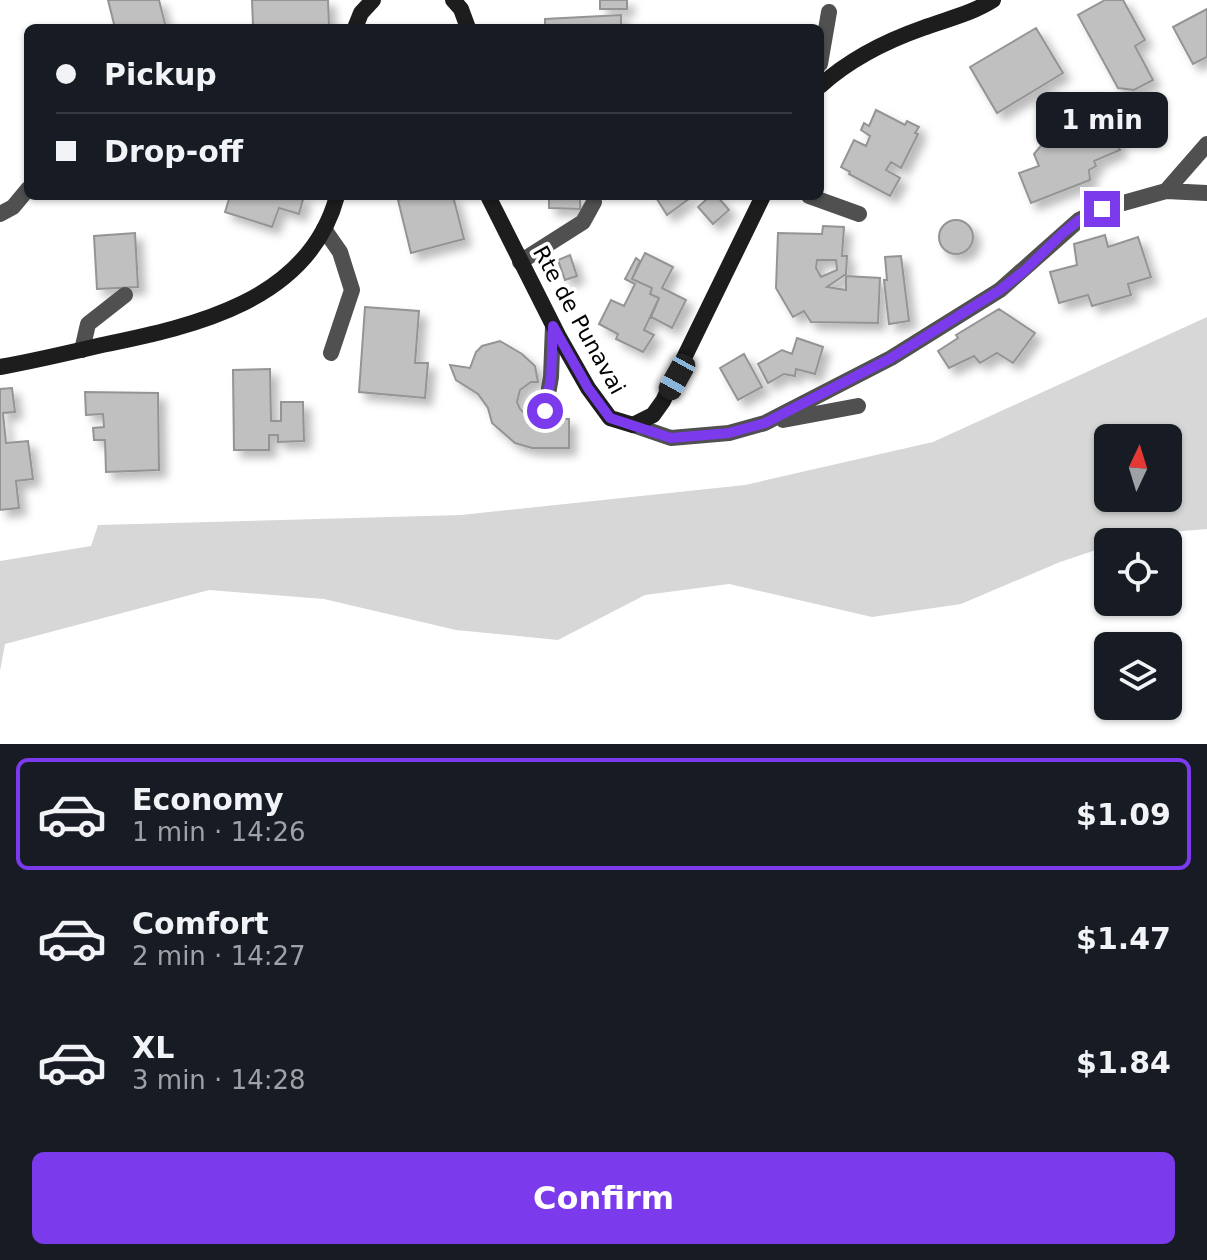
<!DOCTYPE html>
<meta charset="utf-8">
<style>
:root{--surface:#171b24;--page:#242831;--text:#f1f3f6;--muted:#9ea1a6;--line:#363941;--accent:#7c3aed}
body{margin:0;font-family:"DejaVu Sans",sans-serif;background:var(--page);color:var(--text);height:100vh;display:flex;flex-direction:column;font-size:30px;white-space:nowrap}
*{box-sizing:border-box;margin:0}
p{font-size:26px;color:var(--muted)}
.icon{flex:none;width:44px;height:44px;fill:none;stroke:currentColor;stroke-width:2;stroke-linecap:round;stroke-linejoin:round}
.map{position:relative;height:744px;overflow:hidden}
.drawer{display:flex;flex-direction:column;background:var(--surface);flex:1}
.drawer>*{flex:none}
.guide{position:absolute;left:24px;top:24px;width:800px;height:176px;border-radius:12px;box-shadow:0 2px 6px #0004;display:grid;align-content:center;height:176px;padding:0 32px;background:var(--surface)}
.needle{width:52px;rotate:4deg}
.buttons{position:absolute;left:1094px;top:424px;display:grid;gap:16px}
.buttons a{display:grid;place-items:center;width:88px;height:88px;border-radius:12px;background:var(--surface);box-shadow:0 2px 6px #0004;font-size:40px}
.end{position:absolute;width:36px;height:36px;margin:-18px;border:10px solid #7c3aed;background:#fff;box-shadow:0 0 0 4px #fff}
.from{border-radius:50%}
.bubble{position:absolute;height:56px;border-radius:12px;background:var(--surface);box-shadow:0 2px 6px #0004;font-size:26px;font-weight:800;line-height:56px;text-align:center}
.car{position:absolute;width:24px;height:48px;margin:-24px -12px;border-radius:10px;box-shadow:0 0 6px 2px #0007;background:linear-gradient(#222 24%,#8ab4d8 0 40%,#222 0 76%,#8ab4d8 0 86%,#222 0)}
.guide b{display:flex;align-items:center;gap:28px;height:76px;font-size:30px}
.guide b+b{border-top:2px solid var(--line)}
.guide i{width:20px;height:20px;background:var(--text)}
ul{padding:14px 0 0;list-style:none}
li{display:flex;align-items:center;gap:24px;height:112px;margin:0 16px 12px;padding:0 16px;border:4px solid transparent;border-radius:12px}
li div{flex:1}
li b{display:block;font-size:30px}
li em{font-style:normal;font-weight:800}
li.selected{border-color:var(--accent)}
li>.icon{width:72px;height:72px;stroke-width:1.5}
.primary-button{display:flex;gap:16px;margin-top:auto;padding:16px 32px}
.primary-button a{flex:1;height:92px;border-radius:12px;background:var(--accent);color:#fff;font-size:32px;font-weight:800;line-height:92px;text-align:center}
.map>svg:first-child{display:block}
.green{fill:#d7d7d7;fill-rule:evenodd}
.building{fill:#c0c0c0;stroke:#949494;stroke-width:2;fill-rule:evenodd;filter:url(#shadow)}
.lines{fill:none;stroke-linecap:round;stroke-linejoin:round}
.minor{stroke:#505050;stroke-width:16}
.secondary{stroke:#1d1d1d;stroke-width:16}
.route{stroke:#7c3aed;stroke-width:10}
.labels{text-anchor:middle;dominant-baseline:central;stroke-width:7;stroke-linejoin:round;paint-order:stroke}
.street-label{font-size:22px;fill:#000;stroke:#fff}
</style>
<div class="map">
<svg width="1207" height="744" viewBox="0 0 1207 744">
<defs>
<filter id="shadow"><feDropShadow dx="7" dy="7" stdDeviation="4" flood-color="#0004"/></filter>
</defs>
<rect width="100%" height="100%" fill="#fff"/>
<path class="green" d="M 1207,317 L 1207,529 L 1146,534 L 1121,542 L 1108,542 L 1108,546 L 1060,562 L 961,604 L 872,617 L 729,584 L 645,595 L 558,640 L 456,630 L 324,599 L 209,590 L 5,644 L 0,671 L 0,561 L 91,546 L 98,525 L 461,515 L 745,485 L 933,442 ZM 1108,438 L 1168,438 L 1168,498 L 1108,498 Z"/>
<path class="building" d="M 108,0 L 159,0 L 166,28 L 115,28 Z
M 252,0 L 328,0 L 329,25 L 304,25 L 304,28 L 253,25 Z
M 600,0 L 627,0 L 627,9 L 600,9 Z
M 1105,0 L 1123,0 L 1145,40 L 1135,46 L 1153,80 L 1134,90 L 1118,88 L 1078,15 Z
M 1207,9 L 1207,57 L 1193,64 L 1173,27 Z
M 621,15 L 621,28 L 545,28 L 545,19 Z
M 1036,28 L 1063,73 L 997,113 L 970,67 Z
M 1097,93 L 1110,124 L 1098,129 L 1100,133 L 1110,128 L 1120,150 L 1094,161 L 1096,166 L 1089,170 L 1090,180 L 1031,203 L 1019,173 L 1039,166 L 1034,154 L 1065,117 L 1061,109 Z
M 876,110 L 905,125 L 907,121 L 919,127 L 915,133 L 918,134 L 901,168 L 891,162 L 886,170 L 900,178 L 890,196 L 849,174 L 850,172 L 841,167 L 854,140 L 866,146 L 870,136 L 861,130 L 864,123 L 869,126 Z
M 230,196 L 304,196 L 299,214 L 279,208 L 272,227 L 225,212 Z
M 413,196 L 453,196 L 464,239 L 411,253 L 398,200 Z
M 549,196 L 580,196 L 580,209 L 549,208 Z
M 655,196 L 693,196 L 667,215 Z
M 710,196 L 717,196 L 729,210 L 713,224 L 698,207 Z
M939 237a17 17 0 1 1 34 0a17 17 0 1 1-34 0Z
M 823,226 L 844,227 L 842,256 L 847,256 L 846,274 L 827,287 L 846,290 L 846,276 L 880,278 L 878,323 L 811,322 L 804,311 L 793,317 L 776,288 L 778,233 L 822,234 ZM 817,260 L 836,260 L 837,270 L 821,277 L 816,268 Z
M 135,233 L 138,287 L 97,289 L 94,236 Z
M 1105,235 L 1108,247 L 1138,237 L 1151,277 L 1128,284 L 1131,295 L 1092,306 L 1088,295 L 1059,303 L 1050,272 L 1077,265 L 1074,244 Z
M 645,253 L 673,267 L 662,288 L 686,300 L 672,328 L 651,317 L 659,298 L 650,294 L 652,288 L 632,279 Z
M 570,255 L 577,276 L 565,280 L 558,260 Z
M 901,256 L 909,321 L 889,324 L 884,280 L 887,280 L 885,257 Z
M 636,258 L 640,261 L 632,279 L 652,288 L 650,294 L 659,298 L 644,330 L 654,335 L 643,352 L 616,339 L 618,334 L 599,324 L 611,300 L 624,306 L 635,284 L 625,279 Z
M 365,307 L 419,311 L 415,363 L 428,363 L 425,398 L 359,392 Z
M 999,309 L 1035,333 L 1013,363 L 997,353 L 980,363 L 974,356 L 949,368 L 938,351 L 958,338 L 956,335 Z
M 797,338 L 823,347 L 815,374 L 796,369 L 795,376 L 784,374 L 768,383 L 758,364 L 782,350 L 792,354 Z
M 500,341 L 522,354 L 535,366 L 538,382 L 531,382 L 520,390 L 517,402 L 520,409 L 530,418 L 569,419 L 569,448 L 532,448 L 515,443 L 492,423 L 488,408 L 478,394 L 456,380 L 450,365 L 470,368 L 476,352 L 482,346 Z
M 744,354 L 762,387 L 738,400 L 720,368 Z
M 270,369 L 271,421 L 281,421 L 281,402 L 303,402 L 304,441 L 278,442 L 278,435 L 269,435 L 269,450 L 234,450 L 233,370 Z
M 12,388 L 15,412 L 3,413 L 6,443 L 28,441 L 33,479 L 16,481 L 19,508 L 0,510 L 0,389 Z
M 85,392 L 158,393 L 159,470 L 106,472 L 105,440 L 94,440 L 93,428 L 104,427 L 103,414 L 86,415 Z"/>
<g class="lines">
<path class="minor" d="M 820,64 L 829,12
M 1166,191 L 1207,193
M 809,196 L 859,214
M 0,214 L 13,207 L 28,189
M 324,229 L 340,252 L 352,290 L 331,353
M 520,262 L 583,222 L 594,202
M 82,350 L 88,324 L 125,295
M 545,411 L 551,377 L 553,326
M 783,420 L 858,406
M 633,425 L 671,438 L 729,433 L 765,423 L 891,358 L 1000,290 L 1079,220 L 1102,209 L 1166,191 L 1207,144"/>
<path class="secondary" d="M 453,0 L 461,9 L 468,28
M 355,28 L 361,13 L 373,0
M 820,86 C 850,59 886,41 923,28 C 947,19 971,14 993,0
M 488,196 L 559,337 L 588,388 L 610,418 L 633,425 L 653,415 L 663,401 L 763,196
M 0,367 C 34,361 68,353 102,345 C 195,326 309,301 337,196"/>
</g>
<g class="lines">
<path class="route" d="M 545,411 L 551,377 L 553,326 L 588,388 L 610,418 L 671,438 L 729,433 L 765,423 L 891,358 L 1000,290 L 1024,271 L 1063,233 L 1079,220 L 1102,209"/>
</g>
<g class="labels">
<g class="street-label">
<text transform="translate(579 320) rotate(61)">Rte de Punavai</text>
</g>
</g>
</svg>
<div class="buttons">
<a><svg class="needle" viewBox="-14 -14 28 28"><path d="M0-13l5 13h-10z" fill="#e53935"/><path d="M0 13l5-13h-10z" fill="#9ea1a6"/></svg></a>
<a><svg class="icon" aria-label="locate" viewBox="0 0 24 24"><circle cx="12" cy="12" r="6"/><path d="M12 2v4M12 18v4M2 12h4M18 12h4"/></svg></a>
<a><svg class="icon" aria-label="layers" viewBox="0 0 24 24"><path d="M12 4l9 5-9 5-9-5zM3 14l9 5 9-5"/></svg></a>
</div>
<i class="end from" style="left:545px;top:411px"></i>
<i class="end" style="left:1102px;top:209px"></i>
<div class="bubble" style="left:1036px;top:92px;width:132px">1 min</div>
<i class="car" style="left:677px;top:377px;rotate:209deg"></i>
<div class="guide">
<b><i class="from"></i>Pickup</b>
<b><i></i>Drop-off</b>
</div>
</div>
<section class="drawer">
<ul>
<li class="selected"><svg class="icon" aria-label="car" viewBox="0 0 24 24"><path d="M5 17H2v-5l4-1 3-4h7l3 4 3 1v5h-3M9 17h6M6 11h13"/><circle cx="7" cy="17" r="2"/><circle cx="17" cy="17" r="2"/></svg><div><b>Economy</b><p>1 min · 14:26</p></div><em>$1.09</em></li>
<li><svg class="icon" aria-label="car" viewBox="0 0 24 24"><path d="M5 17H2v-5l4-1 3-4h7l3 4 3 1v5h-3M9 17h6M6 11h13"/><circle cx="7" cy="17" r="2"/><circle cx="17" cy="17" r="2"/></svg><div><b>Comfort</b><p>2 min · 14:27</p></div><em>$1.47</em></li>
<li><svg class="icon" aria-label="car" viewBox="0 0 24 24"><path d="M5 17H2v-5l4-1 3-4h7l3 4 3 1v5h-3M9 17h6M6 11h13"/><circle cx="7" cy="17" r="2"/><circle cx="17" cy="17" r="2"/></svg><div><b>XL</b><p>3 min · 14:28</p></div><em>$1.84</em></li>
</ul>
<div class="primary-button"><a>Confirm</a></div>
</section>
